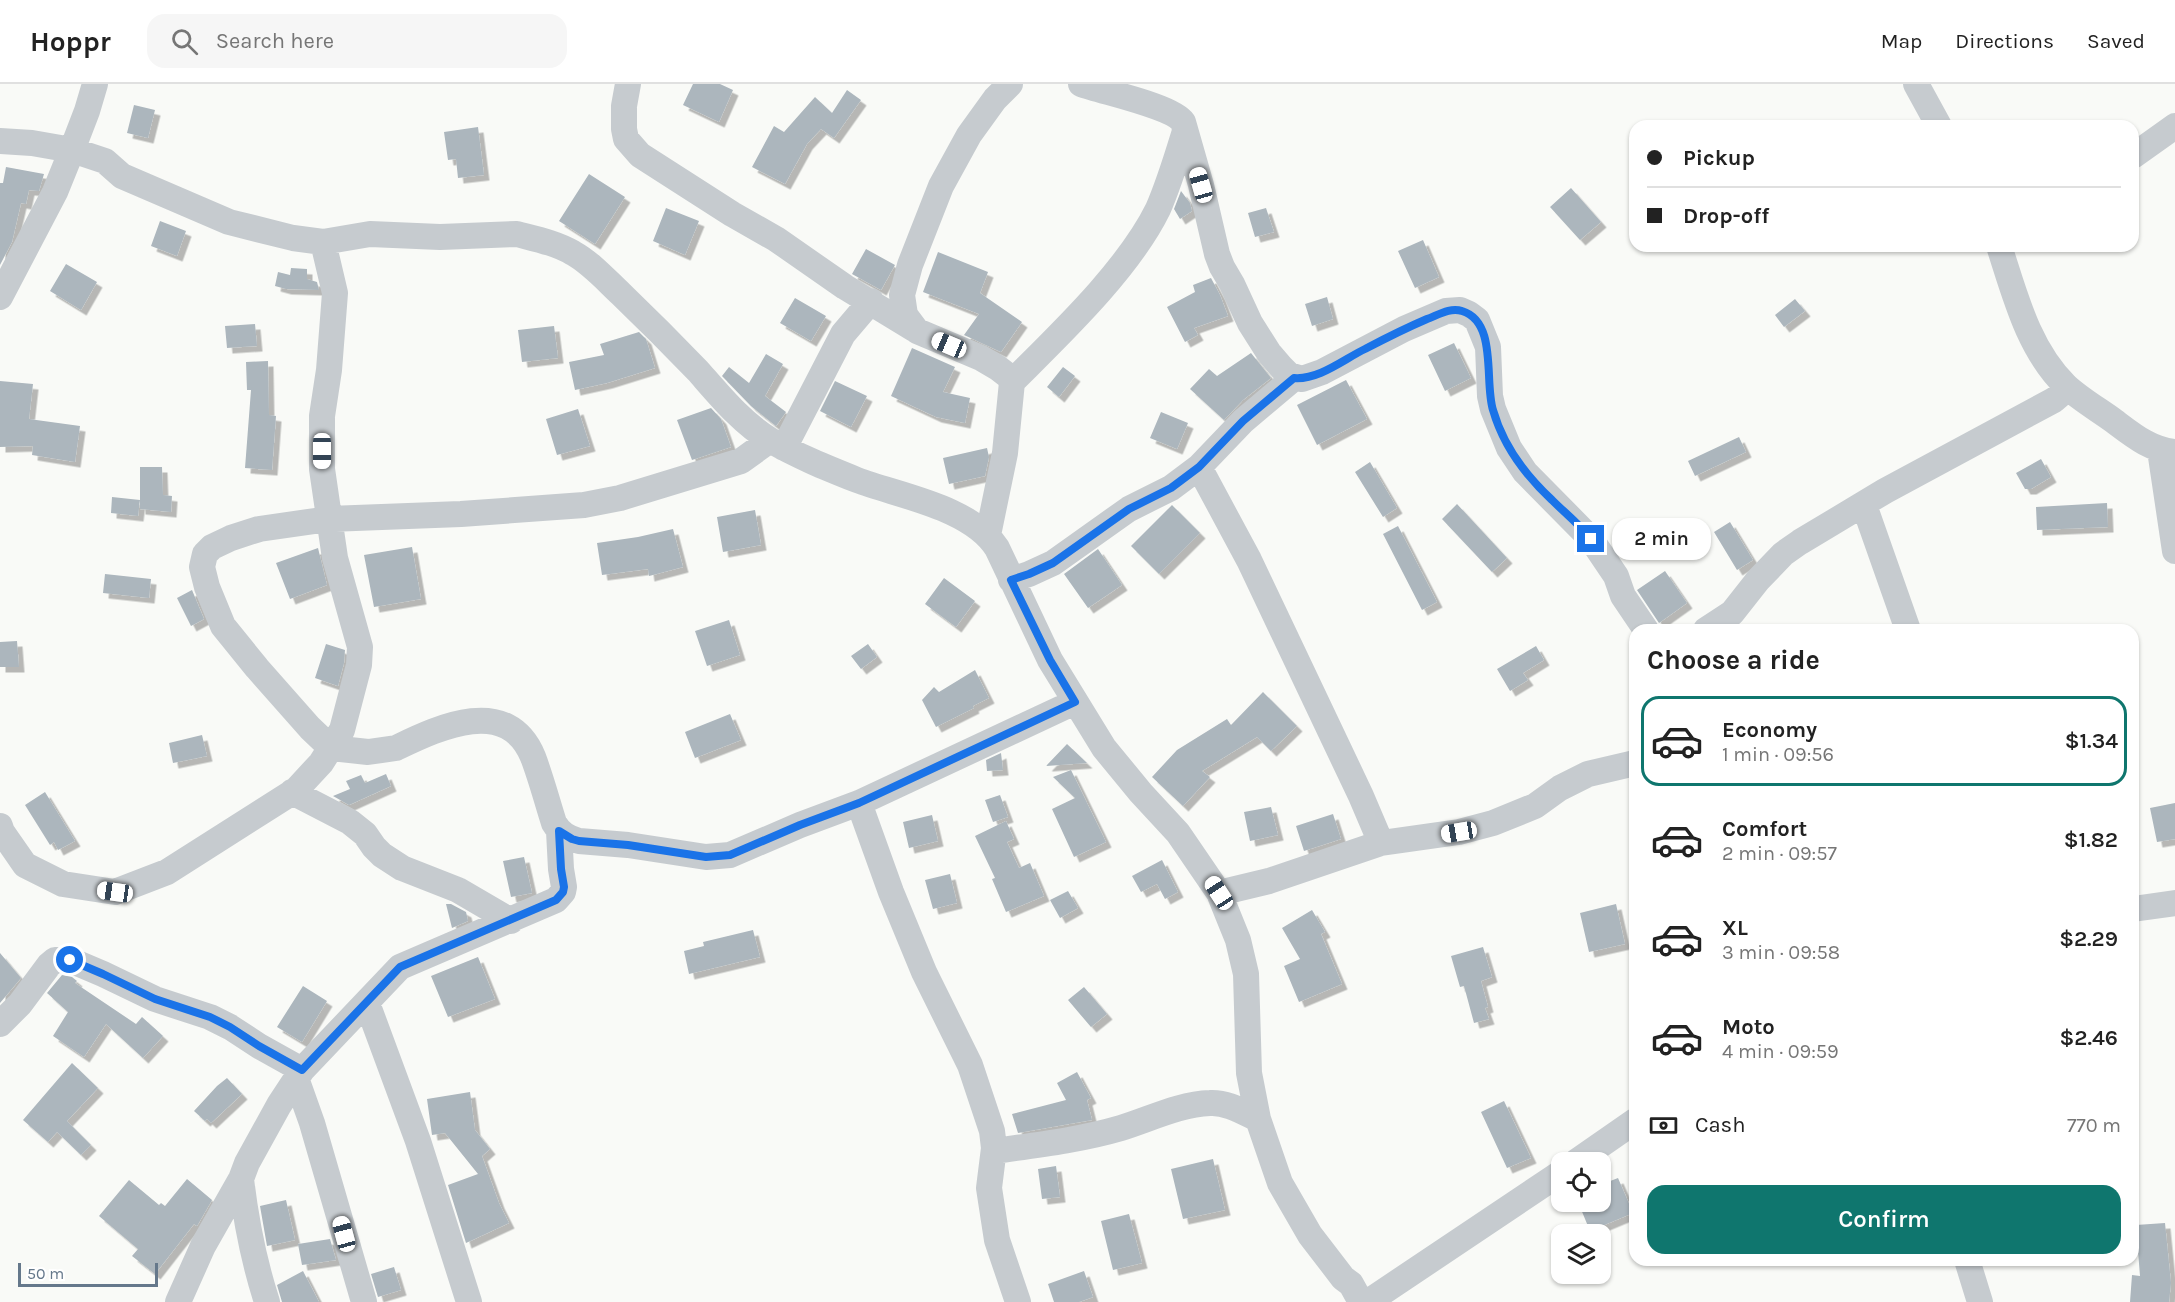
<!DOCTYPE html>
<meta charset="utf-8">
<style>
:root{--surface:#fff;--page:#f6f6f6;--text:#222;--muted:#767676;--line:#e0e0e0;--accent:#0f766e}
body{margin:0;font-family:Karla,sans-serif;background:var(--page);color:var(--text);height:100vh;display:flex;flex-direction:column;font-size:22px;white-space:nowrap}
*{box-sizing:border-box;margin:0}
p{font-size:20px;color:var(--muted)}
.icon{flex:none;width:33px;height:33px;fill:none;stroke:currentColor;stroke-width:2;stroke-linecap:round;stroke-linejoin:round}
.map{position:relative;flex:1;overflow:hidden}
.details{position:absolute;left:1629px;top:540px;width:510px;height:642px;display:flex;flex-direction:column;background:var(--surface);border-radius:18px;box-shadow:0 2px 4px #0004}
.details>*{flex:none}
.guide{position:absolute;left:1629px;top:36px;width:510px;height:132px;border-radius:18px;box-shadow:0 2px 4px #0004;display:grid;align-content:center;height:132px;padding:0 18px;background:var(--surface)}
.tools{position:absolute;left:1551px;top:1068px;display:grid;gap:12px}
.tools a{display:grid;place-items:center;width:60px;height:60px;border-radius:12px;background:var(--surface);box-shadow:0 2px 4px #0004;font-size:30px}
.scale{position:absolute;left:18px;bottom:15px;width:140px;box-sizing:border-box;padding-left:6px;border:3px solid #65788b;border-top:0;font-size:16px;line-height:21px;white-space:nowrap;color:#65788b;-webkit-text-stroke:4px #fff;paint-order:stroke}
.end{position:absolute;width:27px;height:27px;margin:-14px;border:8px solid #1a73e8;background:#fff;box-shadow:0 0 0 3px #fff}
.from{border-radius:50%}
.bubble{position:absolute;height:42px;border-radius:18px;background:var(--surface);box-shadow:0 2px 4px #0004;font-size:20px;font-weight:600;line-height:42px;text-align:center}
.car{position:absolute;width:18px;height:36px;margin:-18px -9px;border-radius:8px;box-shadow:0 0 4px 2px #0007;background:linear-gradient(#fff 24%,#345 0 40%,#fff 0 76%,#345 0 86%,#fff 0)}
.guide b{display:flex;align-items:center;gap:21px;height:57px;font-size:22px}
.guide b+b{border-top:2px solid var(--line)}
.guide i{width:15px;height:15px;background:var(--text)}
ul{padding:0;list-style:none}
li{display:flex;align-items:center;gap:18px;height:90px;margin:0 12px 9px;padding:0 6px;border:3px solid transparent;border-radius:18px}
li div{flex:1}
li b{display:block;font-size:22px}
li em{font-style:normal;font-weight:600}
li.selected{border-color:var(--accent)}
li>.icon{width:54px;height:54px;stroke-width:1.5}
h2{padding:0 18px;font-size:27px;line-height:72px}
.pay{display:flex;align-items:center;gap:15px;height:66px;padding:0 18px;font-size:22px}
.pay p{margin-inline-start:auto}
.primary-button{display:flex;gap:12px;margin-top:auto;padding:12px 18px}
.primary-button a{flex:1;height:69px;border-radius:18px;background:var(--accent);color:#fff;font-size:24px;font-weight:600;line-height:69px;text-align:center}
header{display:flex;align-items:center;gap:36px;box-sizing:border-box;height:84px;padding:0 30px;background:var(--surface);border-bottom:2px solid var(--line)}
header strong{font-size:28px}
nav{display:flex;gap:33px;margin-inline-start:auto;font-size:21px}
.search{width:420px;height:54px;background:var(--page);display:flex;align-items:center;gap:15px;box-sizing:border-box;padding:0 21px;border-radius:18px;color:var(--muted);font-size:22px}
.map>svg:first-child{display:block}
.building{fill:#acb6bd;filter:url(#shadow)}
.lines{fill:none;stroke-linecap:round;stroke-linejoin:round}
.minor{stroke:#c6cbcf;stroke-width:26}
.route{stroke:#1a73e8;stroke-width:8}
</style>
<header>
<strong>Hoppr</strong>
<div class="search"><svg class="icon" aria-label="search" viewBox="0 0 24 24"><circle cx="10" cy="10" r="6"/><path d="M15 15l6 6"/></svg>Search here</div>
<nav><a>Map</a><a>Directions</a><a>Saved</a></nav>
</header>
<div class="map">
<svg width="2175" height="1218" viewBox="0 0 2175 1218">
<defs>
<filter id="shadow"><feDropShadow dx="5.5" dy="5.5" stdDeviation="0" flood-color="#0004"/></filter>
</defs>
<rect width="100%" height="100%" fill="#f9faf7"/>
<path class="building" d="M 693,0 L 720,0 L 733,6 L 719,38 L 683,21 Z
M 847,6 L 861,16 L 834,54 L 821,45 L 807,60 L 785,100 L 752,83 L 774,42 L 784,48 L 815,13 L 832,29 Z
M 134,21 L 155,26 L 148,54 L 127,49 Z
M 478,43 L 484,91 L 458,94 L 456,75 L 448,76 L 444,48 Z
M 6,83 L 44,90 L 39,107 L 29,106 L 26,120 L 21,119 L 12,158 L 0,181 L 0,99 L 3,99 Z
M 589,90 L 625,113 L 595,160 L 559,137 Z
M 1571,104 L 1601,138 L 1580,156 L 1550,123 Z
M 1181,107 L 1190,119 L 1192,127 L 1180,135 L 1174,125 Z
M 666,124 L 699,137 L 685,171 L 653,157 Z
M 1266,124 L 1274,148 L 1255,153 L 1248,129 Z
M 160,137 L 186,147 L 177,172 L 151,162 Z
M 1423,156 L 1439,193 L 1415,204 L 1398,167 Z
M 866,165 L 895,181 L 881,206 L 852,190 Z
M 938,168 L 988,188 L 980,209 L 1022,238 L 1001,268 L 964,251 L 979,230 L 923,208 Z
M 66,180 L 97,198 L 81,226 L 50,207 Z
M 291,184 L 307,185 L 307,195 L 317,198 L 319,206 L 286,205 L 275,202 L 278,188 L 290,191 Z
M 1211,194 L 1220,211 L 1228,232 L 1194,244 L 1198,251 L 1185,258 L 1167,223 L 1195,208 L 1193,201 Z
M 1327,213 L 1333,235 L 1312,242 L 1305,220 Z
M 795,214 L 826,232 L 811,257 L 780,239 Z
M 1795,215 L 1805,227 L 1784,243 L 1775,231 Z
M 255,240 L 257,262 L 227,264 L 225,242 Z
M 554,242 L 558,274 L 522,278 L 518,246 Z
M 639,248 L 646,255 L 655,284 L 607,299 L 575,306 L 569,278 L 604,271 L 600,260 Z
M 1454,259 L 1471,294 L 1445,307 L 1428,271 Z
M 912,264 L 955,283 L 943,308 L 970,314 L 965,339 L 936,333 L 891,312 Z
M 1251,269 L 1271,294 L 1243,316 L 1224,336 L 1190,305 L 1209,285 L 1217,292 Z
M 766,270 L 783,280 L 765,312 L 786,328 L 776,342 L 751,322 L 722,292 L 729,283 L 749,299 Z
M 268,277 L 269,331 L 276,332 L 272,386 L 245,384 L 251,306 L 247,306 L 246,278 Z
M 1063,283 L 1075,292 L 1059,313 L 1047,303 Z
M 1346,296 L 1367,335 L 1317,361 L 1297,321 Z
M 0,297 L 33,300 L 29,335 L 80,342 L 75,378 L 32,371 L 33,362 L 0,363 Z
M 835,297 L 867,312 L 851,343 L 820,327 Z
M 711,324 L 721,335 L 731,363 L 692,376 L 677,336 Z
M 578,325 L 590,362 L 557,371 L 546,335 Z
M 1161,328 L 1188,339 L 1177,365 L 1150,354 Z
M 1739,353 L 1746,368 L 1695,392 L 1688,377 Z
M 987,364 L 989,373 L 985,392 L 949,400 L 943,374 Z
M 2041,375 L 2051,393 L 2031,405 L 2025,405 L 2016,389 Z
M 1370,378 L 1397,424 L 1383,433 L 1355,388 Z
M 140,383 L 162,383 L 163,411 L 172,412 L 171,428 L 140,425 Z
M 112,413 L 140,416 L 138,432 L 111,429 Z
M 2107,419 L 2108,443 L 2037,446 L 2036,423 Z
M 1457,420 L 1507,474 L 1492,488 L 1442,435 Z
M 1172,421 L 1200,449 L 1159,490 L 1131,462 Z
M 755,426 L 761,461 L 723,468 L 717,433 Z
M 1730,438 L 1753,476 L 1737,486 L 1714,448 Z
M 1398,442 L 1437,518 L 1422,526 L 1383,450 Z
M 673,445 L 683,483 L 649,492 L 648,485 L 602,491 L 597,459 L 638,453 Z
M 412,463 L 421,515 L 374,523 L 364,471 Z
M 318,464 L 327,501 L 290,515 L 276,479 Z
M 1098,465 L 1122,501 L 1088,524 L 1064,490 Z
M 1665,487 L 1687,519 L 1659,539 L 1637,506 Z
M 105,490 L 151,495 L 149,514 L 103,509 Z
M 944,494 L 975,517 L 956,543 L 925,520 Z
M 192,506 L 204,535 L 191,542 L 177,514 Z
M 729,536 L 740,571 L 707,582 L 695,547 Z
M 17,557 L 19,583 L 0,583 L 0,558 Z
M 326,560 L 345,566 L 344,579 L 338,602 L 315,594 Z
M 868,560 L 877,573 L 861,585 L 851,572 Z
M 1536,562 L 1544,576 L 1523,589 L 1528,596 L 1510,607 L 1497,585 Z
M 975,586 L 989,614 L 973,622 L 974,624 L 936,643 L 922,616 L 934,603 L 939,608 Z
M 1263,608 L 1297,642 L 1271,667 L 1257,653 L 1202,687 L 1210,693 L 1183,722 L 1152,693 L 1177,666 L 1227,635 L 1231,641 Z
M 730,630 L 741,656 L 695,674 L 685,648 Z
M 202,651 L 207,672 L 173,679 L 169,659 Z
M 1067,660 L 1087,679 L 1046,682 Z
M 1001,669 L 1003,686 L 987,687 L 986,676 Z
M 1071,686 L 1106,758 L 1074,773 L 1052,725 L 1075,714 L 1053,693 Z
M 386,690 L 391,702 L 349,721 L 333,712 L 350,705 L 346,697 L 361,691 L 365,699 Z
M 45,708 L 75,757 L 58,766 L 54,758 L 50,761 L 25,721 Z
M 1000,711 L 1008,733 L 993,738 L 985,716 Z
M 2175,719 L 2175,755 L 2157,758 L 2150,724 Z
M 1271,723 L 1278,751 L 1250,757 L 1244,728 Z
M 1333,730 L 1341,755 L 1304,767 L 1296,742 Z
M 932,731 L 938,757 L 909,764 L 903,738 Z
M 1006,737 L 1014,755 L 1007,758 L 1019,784 L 1030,779 L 1044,812 L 1006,828 L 992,795 L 995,794 L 975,752 Z
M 524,773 L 532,809 L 511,813 L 503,777 Z
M 1162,776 L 1178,808 L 1165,815 L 1157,800 L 1141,808 L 1132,792 Z
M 950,790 L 957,819 L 933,825 L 925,796 Z
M 1068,807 L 1078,824 L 1060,834 L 1050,816 Z
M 446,820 L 451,820 L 466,828 L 468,837 L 452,844 Z
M 1616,820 L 1625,860 L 1589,868 L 1580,829 Z
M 1312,826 L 1325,848 L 1321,850 L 1342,900 L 1299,918 L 1284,882 L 1300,875 L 1282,844 Z
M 753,846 L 760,873 L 689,890 L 684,867 L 704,862 L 703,858 Z
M 1483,863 L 1492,893 L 1481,897 L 1488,923 L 1485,924 L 1489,935 L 1474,939 L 1464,902 L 1460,903 L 1451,872 Z
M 0,869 L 21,894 L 0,919 Z
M 478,873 L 495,915 L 448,933 L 431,892 Z
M 62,891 L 72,893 L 77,897 L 75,899 L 136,940 L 142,933 L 163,952 L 143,974 L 106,940 L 84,973 L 53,952 L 68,928 L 47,909 Z
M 303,902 L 327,917 L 302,958 L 277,943 Z
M 1084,903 L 1107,930 L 1091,943 L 1068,916 Z
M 72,979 L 98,1004 L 67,1037 L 91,1061 L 81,1071 L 57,1048 L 48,1058 L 23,1036 Z
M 1077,988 L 1091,1014 L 1087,1016 L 1092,1036 L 1018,1049 L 1012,1030 L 1066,1016 L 1057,999 Z
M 227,994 L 242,1010 L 211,1039 L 207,1035 L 205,1037 L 194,1027 L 217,1002 Z
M 470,1008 L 475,1046 L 490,1065 L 482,1072 L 499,1119 L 509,1139 L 466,1159 L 448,1101 L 478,1090 L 445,1049 L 432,1051 L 427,1015 Z
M 1504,1017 L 1531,1074 L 1507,1084 L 1481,1028 Z
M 1213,1075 L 1225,1126 L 1183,1135 L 1171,1085 Z
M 1056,1082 L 1060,1113 L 1042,1115 L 1038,1085 Z
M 1618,1094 L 1633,1129 L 1590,1147 L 1578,1118 L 1600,1118 L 1600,1101 Z
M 187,1095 L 212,1116 L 197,1142 L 194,1140 L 155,1190 L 132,1172 L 138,1165 L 99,1132 L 129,1096 L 159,1121 L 161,1119 L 165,1122 Z
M 286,1116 L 295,1156 L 267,1162 L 260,1122 Z
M 1129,1130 L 1142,1179 L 1113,1186 L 1101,1137 Z
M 2165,1139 L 2171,1199 L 2169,1218 L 2130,1218 L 2132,1191 L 2140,1192 L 2136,1141 Z
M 330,1155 L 336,1176 L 302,1181 L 298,1160 Z
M 394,1183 L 401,1206 L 378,1213 L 371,1190 Z
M 303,1187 L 319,1218 L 282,1218 L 277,1201 Z
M 1084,1187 L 1093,1213 L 1079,1218 L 1054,1218 L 1048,1200 Z"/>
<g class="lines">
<path class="minor" d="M 628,0 L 624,22 L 624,45 L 626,55 L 640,71 L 732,130 L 776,155 L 845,203 L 914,245
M 1081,0 C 1103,8 1172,22 1183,38 L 1201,101 L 1217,170 L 1222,183 L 1232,200 L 1250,239 L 1269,269 L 1281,283 L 1289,291 L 1302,295 L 1322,288 L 1404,245 L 1446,227 L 1460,226 L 1469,230 L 1477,236 L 1488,263 L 1490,312 L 1493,325 L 1509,364 L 1525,388 L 1591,455 L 1616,492 L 1623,512 L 1646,546
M 1916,0 L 1939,42
M 0,57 L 32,59 L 72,66 L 87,27 L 95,0
M 2133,72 L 2175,42
M 1999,162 C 2015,211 2028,265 2066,302 C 2080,315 2099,326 2114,337 C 2134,352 2151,366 2175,368
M 0,213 L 55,108 L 72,66 L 105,77 L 122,92 L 229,138 L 293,154 L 323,158 L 370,150 L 440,153 L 517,150 C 536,155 556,159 573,169 C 591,179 606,196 621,210 C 647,235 673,261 698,287 C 720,312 741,338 770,356 C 797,372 827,384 857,396 C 899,412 971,423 997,464 L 1050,576 L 1104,664 L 1141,709 L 1178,749 L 1219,809 L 1238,856 L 1246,890 L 1249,989 L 1258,1035 L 1280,1099 L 1310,1151 L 1343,1194 L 1351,1200 L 1361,1218
M 1012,298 C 1060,250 1128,186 1158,125 C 1169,100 1177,73 1185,47
M 770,356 L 741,377 L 620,414 L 584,421 L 461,430 L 329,435 L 259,445 L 231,454 L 212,463 L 205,470 L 202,483 L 207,503 L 223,542 L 257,584 L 310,644 L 331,664 L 368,668 L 396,664 C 438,644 507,610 533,673 C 541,694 547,717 554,739 C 560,749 567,754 579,757 L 628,761 L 706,773 L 730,771 L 800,741 L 859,719 L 1075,618
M 784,364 L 843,250 L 871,217
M 2160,366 L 2175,467
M 1199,383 L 1249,476 L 1361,712 L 1381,759
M 1864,421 L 1908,546
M 988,451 L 1005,369 L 1012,298 L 1007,291 L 998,284 L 981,274 L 917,247 L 905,231 L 902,211 L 910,181 L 941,102 L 969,51 L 995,15 L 1010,0
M 1011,496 L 1029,490 L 1053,479 L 1129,425 L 1171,404 L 1199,383 L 1243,337 L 1294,294
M 1706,546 L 1732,529 L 1758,496 L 1783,470 L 1800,458 L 1885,407 L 2054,316 L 2068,304
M 292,708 L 350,738 L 365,750 L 374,763 L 382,771 L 402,784 L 458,806 L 511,837
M 859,719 L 891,808 L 924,888 L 970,981 L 992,1047 L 994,1064 L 989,1104 L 997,1156 L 1018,1218
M 0,742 L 2,748 L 25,781 L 63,800 L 115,808 L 167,788 L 296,706 L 321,679 L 342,646 L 359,581 L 360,563 L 335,474 L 322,385 L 322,332 L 329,286 L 335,209 L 323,158
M 1219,809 L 1269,797 L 1381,759 L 1459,748 L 1493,739 L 1535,722 L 1560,704 L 1588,690 L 1635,679
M 2133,825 L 2175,819
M 367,919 L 418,1057 L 469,1218
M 0,940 L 20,920 L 49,881 L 55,876 L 70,876 L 103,890 L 155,915 L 210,933 L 230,943 L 259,962 L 302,986
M 296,994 L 312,1039 L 364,1218
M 994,1067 C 1037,1061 1080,1056 1121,1044 C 1150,1035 1180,1020 1210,1019 C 1227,1018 1243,1028 1258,1035
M 1576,1078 L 1635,1037
M 241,1095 C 246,1137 254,1178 267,1218
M 1967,1176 L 1980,1218
M 178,1218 L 203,1162 L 241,1095 L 247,1079 L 279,1021 L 302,986 L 400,883 L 556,816 L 563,808 L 564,803 L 561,785 L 559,747
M 1368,1218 L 1562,1088"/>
</g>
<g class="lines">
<path class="route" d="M 70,876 L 103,890 L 155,915 L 210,933 L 230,943 L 259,962 L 302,986 L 400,883 L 556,816 L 563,808 L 564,803 L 561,785 L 559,747 L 572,755 L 579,757 L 628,761 L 706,773 L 730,771 L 800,741 L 859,719 L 1075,618 L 1050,576 L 1011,496 L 1029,490 L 1053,479 L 1129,425 L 1171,404 L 1199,383 L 1243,337 L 1294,294 C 1319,296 1344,275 1365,265 C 1386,254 1406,244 1427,235 C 1438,231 1450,223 1462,227 C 1498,238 1484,298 1493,326 C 1503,361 1525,391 1552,416 C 1565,429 1579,440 1591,455"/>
</g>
</svg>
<div class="tools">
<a><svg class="icon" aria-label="locate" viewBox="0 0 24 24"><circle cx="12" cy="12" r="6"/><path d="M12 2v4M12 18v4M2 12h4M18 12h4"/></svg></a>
<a><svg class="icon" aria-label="layers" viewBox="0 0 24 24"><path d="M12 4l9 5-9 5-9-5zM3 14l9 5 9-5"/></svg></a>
</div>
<div class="scale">50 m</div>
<i class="end from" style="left:70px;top:876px"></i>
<i class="end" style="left:1591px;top:455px"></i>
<div class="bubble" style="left:1612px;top:434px;width:99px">2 min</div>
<i class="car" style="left:1201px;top:101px;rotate:344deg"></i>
<i class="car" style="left:949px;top:261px;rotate:293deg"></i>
<i class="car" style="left:322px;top:367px;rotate:180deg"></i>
<i class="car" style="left:1459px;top:748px;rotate:261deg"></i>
<i class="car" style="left:115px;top:808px;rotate:278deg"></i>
<i class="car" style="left:1219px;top:809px;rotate:327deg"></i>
<i class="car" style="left:344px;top:1150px;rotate:345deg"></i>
<div class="guide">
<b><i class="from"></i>Pickup</b>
<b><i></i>Drop-off</b>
</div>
<section class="details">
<h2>Choose a ride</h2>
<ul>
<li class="selected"><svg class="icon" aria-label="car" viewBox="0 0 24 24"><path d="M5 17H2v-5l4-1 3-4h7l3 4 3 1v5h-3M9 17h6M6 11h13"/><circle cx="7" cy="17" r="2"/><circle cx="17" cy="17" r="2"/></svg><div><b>Economy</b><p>1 min · 09:56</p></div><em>$1.34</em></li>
<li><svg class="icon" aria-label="car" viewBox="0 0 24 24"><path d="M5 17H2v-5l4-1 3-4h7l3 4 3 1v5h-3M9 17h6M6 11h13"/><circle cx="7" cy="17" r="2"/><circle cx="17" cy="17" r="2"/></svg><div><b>Comfort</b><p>2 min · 09:57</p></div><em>$1.82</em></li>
<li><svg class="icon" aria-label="car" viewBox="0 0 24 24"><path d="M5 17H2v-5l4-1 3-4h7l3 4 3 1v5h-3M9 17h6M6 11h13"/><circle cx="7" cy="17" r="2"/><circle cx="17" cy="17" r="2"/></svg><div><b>XL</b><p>3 min · 09:58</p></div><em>$2.29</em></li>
<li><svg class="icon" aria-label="car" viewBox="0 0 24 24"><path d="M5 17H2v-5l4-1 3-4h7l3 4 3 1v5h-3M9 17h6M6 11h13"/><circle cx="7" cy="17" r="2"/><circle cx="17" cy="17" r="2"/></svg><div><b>Moto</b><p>4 min · 09:59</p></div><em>$2.46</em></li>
</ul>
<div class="pay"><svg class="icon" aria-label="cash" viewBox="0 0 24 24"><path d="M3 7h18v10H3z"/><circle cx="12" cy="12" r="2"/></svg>Cash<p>770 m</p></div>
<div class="primary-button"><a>Confirm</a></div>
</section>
</div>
